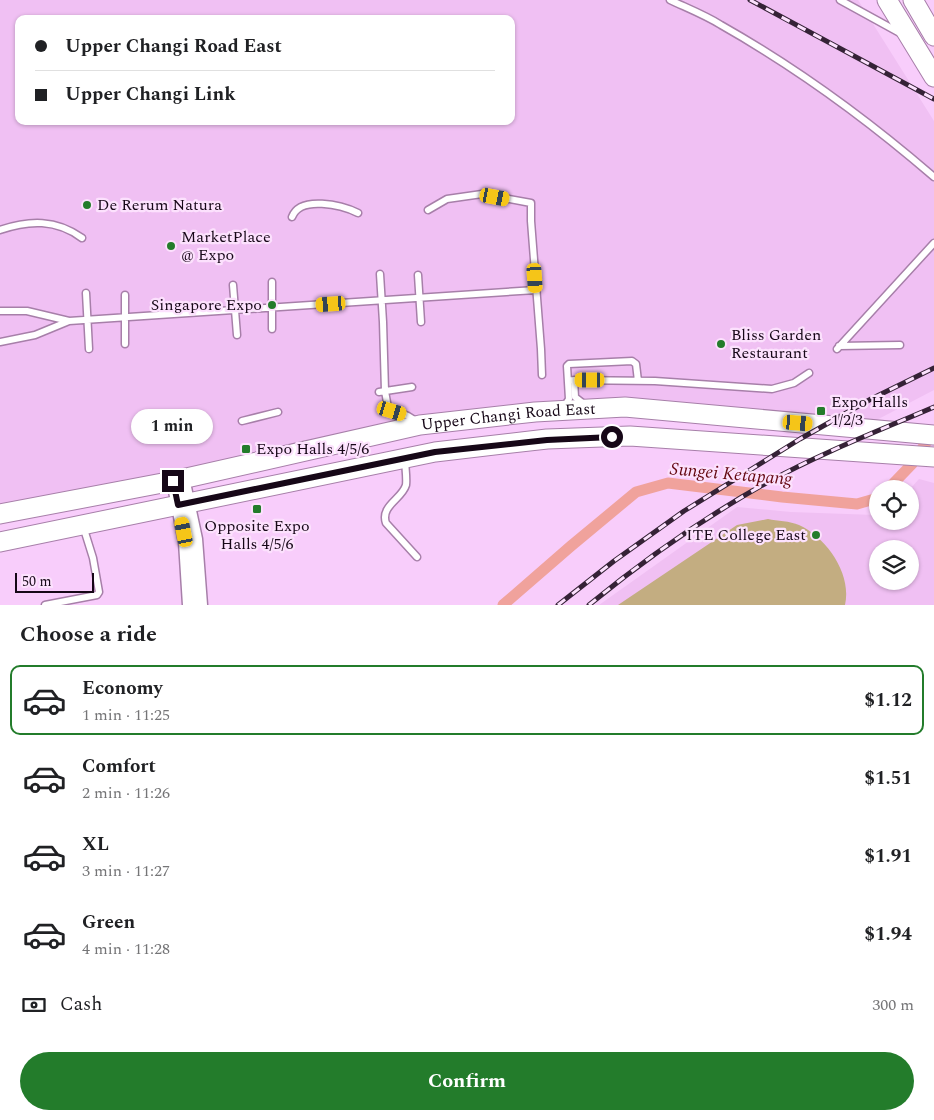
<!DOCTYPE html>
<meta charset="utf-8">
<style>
:root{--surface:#fff;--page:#f6f6f6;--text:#202124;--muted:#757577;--line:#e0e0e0;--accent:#237c2b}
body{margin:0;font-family:Spectral,serif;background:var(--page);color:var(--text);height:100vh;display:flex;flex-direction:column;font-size:19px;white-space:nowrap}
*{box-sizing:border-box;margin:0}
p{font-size:16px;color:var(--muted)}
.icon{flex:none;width:28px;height:28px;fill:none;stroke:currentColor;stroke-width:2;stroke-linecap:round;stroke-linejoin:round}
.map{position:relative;height:605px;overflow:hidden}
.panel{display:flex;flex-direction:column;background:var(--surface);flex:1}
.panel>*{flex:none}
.banner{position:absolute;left:15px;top:15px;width:500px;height:110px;border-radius:10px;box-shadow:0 1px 4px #0004;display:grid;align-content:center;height:110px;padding:0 20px;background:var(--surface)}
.controls{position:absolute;left:869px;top:480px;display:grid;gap:10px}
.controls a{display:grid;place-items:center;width:50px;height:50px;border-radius:50%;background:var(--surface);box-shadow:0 1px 4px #0004;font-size:25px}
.scale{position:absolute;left:15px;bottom:12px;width:79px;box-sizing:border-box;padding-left:5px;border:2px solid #160717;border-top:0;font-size:14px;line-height:18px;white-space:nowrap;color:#160717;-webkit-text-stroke:4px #fce1fd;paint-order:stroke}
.end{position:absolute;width:22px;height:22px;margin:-11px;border:6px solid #160717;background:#fff;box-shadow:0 0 0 2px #fff}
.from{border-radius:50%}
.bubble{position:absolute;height:35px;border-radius:18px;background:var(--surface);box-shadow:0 1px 4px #0004;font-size:16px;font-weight:700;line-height:35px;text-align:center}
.car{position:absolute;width:15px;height:30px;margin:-15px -8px;border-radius:6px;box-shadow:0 0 4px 1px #0007;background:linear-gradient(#f5c518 24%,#345 0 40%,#f5c518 0 76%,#345 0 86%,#f5c518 0)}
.banner b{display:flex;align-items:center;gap:18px;height:48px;font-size:19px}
.banner b+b{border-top:1px solid var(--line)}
.banner i{width:12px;height:12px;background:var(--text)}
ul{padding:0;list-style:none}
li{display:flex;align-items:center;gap:15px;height:70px;margin:0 10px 8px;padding:0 10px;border:2px solid transparent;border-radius:10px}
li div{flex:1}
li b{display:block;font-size:19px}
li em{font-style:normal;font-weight:700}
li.selected{border-color:var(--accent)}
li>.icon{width:45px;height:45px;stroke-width:1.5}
h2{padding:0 20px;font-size:22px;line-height:60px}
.pay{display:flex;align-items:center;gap:12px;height:55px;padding:0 20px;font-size:19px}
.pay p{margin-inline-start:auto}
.button{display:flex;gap:10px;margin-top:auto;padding:10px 20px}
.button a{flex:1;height:58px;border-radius:30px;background:var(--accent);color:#fff;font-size:20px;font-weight:700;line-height:58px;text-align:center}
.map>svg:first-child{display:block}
.built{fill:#f0c0f3;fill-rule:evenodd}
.green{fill:#c3ad81}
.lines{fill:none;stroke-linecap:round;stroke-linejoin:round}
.canal{stroke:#f0a29c;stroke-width:11}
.service-casing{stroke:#a77fa9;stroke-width:9}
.minor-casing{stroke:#a77fa9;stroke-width:15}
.primary-casing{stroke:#a77fa9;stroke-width:21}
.service{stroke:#fff;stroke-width:6}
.minor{stroke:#fff;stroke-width:12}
.primary{stroke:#fff;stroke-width:19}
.rail-casing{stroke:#352236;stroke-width:5}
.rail{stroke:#fce1fd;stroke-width:3;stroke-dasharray:9;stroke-linecap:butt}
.route{stroke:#160717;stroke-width:6}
.poi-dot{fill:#237c2b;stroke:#fce1fd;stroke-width:2}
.labels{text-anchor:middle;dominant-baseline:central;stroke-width:4.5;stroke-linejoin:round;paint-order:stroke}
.poi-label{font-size:16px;fill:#160717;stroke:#fce1fd;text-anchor:start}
.street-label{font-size:16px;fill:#160717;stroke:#fce1fd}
.water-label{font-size:18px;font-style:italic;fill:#640710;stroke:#fce1fd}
</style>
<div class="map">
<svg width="934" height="605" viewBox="0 0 934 605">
<rect width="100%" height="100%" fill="#f8cdfb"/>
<path class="built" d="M 0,0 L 858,0 L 934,121 L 934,390 L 867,425 L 626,412 L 485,422 L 405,435 L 0,521 ZM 19,19 L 511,19 L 511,121 L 19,121 Z
M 919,479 L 934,483 L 934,605 L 599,605 L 737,507 L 791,512 L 875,515 L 877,514 L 878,521 L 910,521 L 910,489 ZM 878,549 L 910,549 L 910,581 L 878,581 Z"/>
<path class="green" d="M 768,519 C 777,521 790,521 799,525 C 827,538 852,574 845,605 L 618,605 L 737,525 Z"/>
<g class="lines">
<path class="canal" d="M 888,489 L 912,464 L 933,432
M 503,605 L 571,546 L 636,492 L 668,483 L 782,497 L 857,504 L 878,498"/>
<defs>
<path id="service" d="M 670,0 C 687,8 705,15 721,25 C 797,68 868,120 934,177
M 840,0 L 900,33
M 428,210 L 447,199 L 482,194 L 531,203 L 531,221 L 541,349 L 542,375
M 292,217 C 300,195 342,205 358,213
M 0,230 C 29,220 56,219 82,238
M 380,274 L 383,322 L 385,391 L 388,408 L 408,416 L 416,421
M 418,275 L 421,322
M 233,285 L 237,335
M 86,293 L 89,349
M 0,311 L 27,311 L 69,321 L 536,290
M 272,329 L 272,282
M 0,342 L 35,335 L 69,321
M 125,344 L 125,295
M 839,346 L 900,345
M 837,349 L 934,243
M 568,380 L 655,381 L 772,389 L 794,383 L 809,373
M 574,380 L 575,397 L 584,404
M 379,392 L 412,387
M 564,407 L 569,399 L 567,366 L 569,364 L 632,361 L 636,364 L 638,381
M 242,421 L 278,412
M 405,459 C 405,467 407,477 406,485 C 402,499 380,506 386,523 L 417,557
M 45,605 L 97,595 L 99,592 L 93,558 L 83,526"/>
<path id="minor" d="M 183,478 L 196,539 L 201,605
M 173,481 L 185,542 L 189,605"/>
<g id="primary">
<path d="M 887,0 L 934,77"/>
<path d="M 913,0 L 934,36"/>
<path id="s1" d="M 0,514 L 173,481 L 420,425 L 535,412 L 625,407 L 934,435"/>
<path d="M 0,542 L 435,452 L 547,439 L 630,436 L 934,457"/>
</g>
</defs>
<use href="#service" class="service-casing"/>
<use href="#minor" class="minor-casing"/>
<use href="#primary" class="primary-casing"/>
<use href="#service" class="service"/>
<use href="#minor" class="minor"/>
<use href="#primary" class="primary"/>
<defs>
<path id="rail" d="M 750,0 L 934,99
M 558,605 L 614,561 L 684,511 L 800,439 L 871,399 L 934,368
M 589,605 C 645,559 705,517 768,482 C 821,453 878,431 934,407"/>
</defs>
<use href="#rail" class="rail-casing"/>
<use href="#rail" class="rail"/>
</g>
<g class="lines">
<path class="route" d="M 173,481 L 178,505 L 435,452 L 547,440 L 612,437"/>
</g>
<g class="poi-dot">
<circle cx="87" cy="205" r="5"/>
<circle cx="171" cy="246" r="5"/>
<circle cx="272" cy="305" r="5"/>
<circle cx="721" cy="344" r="5"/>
<rect x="816" y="406" width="10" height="10" rx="2.5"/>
<rect x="241" y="444" width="10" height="10" rx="2.5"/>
<rect x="252" y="504" width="10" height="10" rx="2.5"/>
<circle cx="816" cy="535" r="5"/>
</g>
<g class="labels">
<g class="poi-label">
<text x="97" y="205">De Rerum Natura</text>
<text x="181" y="237">MarketPlace<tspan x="181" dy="18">@ Expo</tspan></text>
<text x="262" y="305" text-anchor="end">Singapore Expo</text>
<text x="731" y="335">Bliss Garden<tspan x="731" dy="18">Restaurant</tspan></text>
<text x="831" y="402">Expo Halls<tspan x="831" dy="18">1/2/3</tspan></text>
<text x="256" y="449">Expo Halls 4/5/6</text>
<text x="257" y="526" text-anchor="middle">Opposite Expo<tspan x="257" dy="18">Halls 4/5/6</tspan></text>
<text x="806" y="535" text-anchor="end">ITE College East</text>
</g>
<g class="street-label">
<text stroke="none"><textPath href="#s1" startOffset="518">Upper Changi Road East</textPath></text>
</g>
<g class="water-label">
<text transform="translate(731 474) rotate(5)">Sungei Ketapang</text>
</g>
</g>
</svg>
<div class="controls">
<a><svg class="icon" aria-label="locate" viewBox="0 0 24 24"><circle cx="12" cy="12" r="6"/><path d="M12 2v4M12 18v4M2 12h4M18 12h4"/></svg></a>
<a><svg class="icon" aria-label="layers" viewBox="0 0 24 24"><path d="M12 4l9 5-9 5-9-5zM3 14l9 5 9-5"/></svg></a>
</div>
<div class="scale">50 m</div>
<i class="end from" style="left:612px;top:437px"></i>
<i class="end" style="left:173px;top:481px"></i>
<div class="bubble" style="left:131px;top:409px;width:82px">1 min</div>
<i class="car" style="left:495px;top:197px;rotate:101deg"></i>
<i class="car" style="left:535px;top:278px;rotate:176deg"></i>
<i class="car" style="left:331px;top:304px;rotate:266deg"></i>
<i class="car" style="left:590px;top:380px;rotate:270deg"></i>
<i class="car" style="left:392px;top:411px;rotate:107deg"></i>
<i class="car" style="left:798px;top:423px;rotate:95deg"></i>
<i class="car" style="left:184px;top:532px;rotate:349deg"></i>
<div class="banner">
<b><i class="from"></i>Upper Changi Road East</b>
<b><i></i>Upper Changi Link</b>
</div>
</div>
<section class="panel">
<h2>Choose a ride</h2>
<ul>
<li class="selected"><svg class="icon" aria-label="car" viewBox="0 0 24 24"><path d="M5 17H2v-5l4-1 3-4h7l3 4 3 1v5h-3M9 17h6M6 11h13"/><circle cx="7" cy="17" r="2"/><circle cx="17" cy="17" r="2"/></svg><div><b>Economy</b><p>1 min · 11:25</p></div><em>$1.12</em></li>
<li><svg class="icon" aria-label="car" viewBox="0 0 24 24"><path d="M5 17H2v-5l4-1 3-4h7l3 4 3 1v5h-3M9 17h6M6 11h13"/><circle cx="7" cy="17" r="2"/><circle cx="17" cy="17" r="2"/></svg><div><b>Comfort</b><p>2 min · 11:26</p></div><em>$1.51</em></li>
<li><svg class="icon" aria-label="car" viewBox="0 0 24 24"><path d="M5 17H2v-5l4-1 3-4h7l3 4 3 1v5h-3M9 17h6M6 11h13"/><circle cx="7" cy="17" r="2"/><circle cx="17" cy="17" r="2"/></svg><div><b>XL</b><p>3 min · 11:27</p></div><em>$1.91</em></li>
<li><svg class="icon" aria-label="car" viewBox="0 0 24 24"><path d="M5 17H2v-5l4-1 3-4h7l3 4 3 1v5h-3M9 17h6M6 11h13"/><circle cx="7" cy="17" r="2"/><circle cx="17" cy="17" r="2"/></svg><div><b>Green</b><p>4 min · 11:28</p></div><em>$1.94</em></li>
</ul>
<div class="pay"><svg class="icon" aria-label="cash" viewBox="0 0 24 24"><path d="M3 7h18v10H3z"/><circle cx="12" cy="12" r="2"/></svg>Cash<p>300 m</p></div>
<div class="button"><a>Confirm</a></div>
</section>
